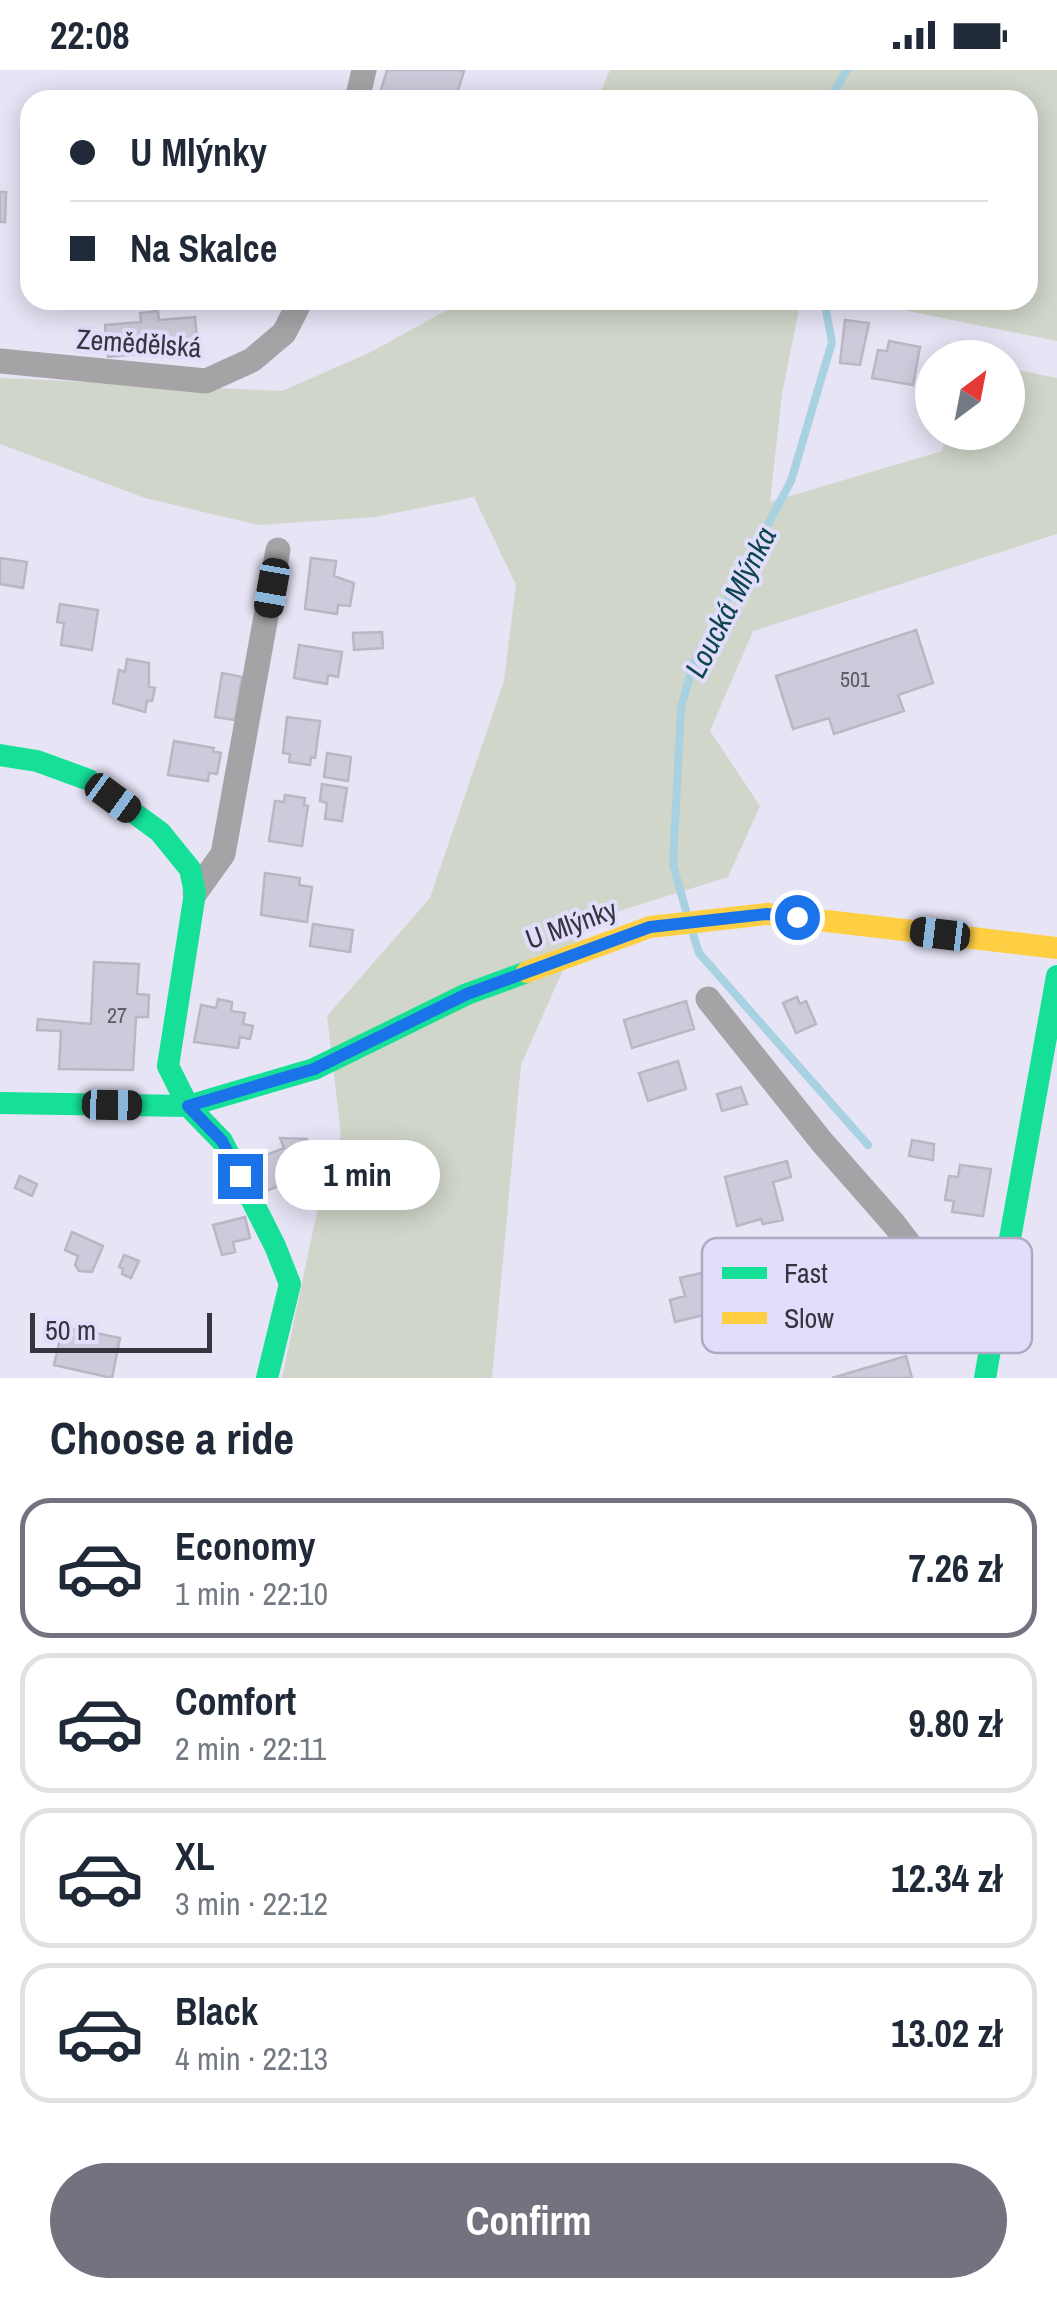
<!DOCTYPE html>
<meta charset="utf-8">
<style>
:root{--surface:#fff;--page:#f6f6f7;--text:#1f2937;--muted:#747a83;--line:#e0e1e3;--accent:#73727f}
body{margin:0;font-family:"Archivo Narrow",sans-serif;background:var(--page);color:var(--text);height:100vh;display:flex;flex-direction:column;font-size:38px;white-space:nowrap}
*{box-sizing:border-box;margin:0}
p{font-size:32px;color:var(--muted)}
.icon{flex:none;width:55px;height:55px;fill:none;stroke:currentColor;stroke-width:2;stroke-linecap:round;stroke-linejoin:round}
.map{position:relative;height:1308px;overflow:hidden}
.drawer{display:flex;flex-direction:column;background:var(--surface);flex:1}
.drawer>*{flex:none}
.guide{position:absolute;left:20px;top:20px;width:1018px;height:220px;border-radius:30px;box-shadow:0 5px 25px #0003;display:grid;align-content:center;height:220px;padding:0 50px;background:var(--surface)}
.needle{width:65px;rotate:32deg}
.buttons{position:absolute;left:915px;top:270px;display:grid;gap:20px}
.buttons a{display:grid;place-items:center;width:110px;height:110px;border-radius:50%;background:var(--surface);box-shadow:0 5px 25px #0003;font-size:50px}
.scale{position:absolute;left:30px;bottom:25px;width:182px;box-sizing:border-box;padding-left:10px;border:5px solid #35343f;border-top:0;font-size:28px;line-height:35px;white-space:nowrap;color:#35343f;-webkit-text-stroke:8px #e1defb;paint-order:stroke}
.end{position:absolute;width:45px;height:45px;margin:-22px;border:12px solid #1a73e8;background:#fff;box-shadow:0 0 0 5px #fff}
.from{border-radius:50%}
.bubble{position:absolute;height:70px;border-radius:35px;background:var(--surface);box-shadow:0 5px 25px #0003;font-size:32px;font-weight:700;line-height:70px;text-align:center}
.car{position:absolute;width:30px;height:60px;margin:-30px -15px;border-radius:12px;box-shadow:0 0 8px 2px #0007;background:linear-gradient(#222 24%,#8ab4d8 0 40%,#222 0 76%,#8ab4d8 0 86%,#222 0)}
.guide b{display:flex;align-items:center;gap:35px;height:95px;font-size:38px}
.guide b+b{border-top:2px solid var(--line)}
.guide i{width:25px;height:25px;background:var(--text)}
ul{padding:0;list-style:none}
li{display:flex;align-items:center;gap:30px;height:140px;margin:0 20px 15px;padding:0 30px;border:5px solid var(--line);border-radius:30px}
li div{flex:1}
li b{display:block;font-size:38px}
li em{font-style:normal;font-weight:700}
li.on{border-color:var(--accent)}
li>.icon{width:90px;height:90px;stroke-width:1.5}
h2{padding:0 50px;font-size:45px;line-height:120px}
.cta{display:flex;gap:20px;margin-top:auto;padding:20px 50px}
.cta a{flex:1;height:115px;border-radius:60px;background:var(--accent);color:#fff;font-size:40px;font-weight:700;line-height:115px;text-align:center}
.status{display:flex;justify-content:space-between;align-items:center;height:70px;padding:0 50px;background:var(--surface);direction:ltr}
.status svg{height:28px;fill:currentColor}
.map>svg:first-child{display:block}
.green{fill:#d0d6c9}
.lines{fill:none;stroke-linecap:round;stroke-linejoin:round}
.stream{stroke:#a8d2e1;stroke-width:8}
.building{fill:#cdcbdb;stroke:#b8b7c4;stroke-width:2.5}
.street{stroke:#a6a3a6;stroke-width:25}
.fast{stroke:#16e098;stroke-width:22}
.slow{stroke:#ffcf43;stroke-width:22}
.route{stroke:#1a73e8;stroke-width:12}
.labels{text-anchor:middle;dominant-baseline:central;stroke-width:8;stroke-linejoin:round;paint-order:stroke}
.number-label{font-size:22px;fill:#5c5b68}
.street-label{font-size:28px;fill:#35343f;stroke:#e1defb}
.water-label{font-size:30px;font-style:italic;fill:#0f4550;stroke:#e1defb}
.key{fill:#e1defb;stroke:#adabc3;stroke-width:2.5}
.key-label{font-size:28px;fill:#35343f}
</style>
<div class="status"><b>22:08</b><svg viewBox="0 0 49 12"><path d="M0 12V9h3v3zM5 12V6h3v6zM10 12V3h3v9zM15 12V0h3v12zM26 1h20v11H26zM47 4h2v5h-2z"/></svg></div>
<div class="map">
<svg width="1057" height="1308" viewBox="0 0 1057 1308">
<rect width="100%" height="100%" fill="#e6e4f5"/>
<path class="green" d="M 610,0 L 1057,0 L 1057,271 L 853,230 L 1028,230 L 1028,30 L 597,30 Z
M 465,230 L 801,230 L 782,324 L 770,432 L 942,381 L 946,363 L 1008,362 L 1008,298 L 1057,308 L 1057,464 L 753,561 L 710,661 L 760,736 L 728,807 L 584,852 L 521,995 L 492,1308 L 282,1308 L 317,1142 L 341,1064 L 327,946 L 430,828 L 504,611 L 516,515 L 474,427 L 375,447 L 258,455 L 145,428 L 0,374 L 0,308 L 282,321 L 371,282 Z"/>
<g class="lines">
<path class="stream" d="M 829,30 L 847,0
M 686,841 L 673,794 L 681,638 L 693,594 L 791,411 L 832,272 L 824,230
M 693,864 L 699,883 L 868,1075"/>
</g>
<path class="building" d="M 387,0 L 460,0 L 464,1 L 455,30 L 411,30 L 381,20 Z
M 0,122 L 6,122 L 5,152 L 0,152 Z
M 158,241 L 159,250 L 195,247 L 198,279 L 108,287 L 105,255 L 141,252 L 140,243 Z
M 845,250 L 869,253 L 860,295 L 840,293 Z
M 889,271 L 920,277 L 913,315 L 872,308 L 878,280 L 887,281 Z
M 0,488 L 27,492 L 23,518 L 0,514 Z
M 311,488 L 336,491 L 334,506 L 354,513 L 350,536 L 338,535 L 337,544 L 305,539 Z
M 60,534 L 98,540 L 92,580 L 61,575 L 64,553 L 57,552 Z
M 916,560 L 933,613 L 898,625 L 904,641 L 834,664 L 829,648 L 793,659 L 776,606 Z
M 382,562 L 383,578 L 354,580 L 353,563 Z
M 299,575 L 342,582 L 338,607 L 328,605 L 327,614 L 294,608 Z
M 127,589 L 149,593 L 149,617 L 155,618 L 152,631 L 147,631 L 145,642 L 113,633 L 119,600 L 125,602 Z
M 222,603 L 242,607 L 235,650 L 215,647 Z
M 287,647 L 320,651 L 315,688 L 311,687 L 310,695 L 289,692 L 290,684 L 283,683 Z
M 174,671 L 214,678 L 213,681 L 221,683 L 217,704 L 209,703 L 208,711 L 168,705 Z
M 327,683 L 351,687 L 348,711 L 324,707 Z
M 322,714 L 347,718 L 342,751 L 325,749 L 327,733 L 320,731 Z
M 285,725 L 305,728 L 304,735 L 308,736 L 302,776 L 269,771 L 275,731 L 284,732 Z
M 265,803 L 300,808 L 299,815 L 312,817 L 307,852 L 261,845 Z
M 313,854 L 353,860 L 350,882 L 310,876 Z
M 94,892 L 139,894 L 137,924 L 149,925 L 148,947 L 136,947 L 133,1000 L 59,999 L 61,961 L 37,960 L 38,949 L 91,954 Z
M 797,927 L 800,934 L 806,931 L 816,954 L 796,963 L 783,933 Z
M 218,929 L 232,932 L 231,941 L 245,943 L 243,954 L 253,956 L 250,969 L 240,967 L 238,978 L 194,972 L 201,935 L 216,938 Z
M 686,931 L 694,959 L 632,978 L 624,950 Z
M 678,991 L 686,1019 L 648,1031 L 639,1003 Z
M 741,1017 L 747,1034 L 722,1041 L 717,1024 Z
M 280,1068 L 307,1069 L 311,1084 L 289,1092 L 297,1119 L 282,1125 L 278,1116 L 260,1124 L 249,1092 L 284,1078 Z
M 912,1070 L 934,1074 L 933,1090 L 909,1086 Z
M 787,1091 L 791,1107 L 773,1112 L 783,1150 L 763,1154 L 761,1149 L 737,1156 L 725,1107 Z
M 960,1095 L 991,1099 L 983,1146 L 952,1142 L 954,1131 L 945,1130 L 949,1106 L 958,1107 Z
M 20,1106 L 37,1114 L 32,1126 L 15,1118 Z
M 245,1147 L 250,1168 L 233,1172 L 235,1182 L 222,1185 L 213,1155 Z
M 72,1162 L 103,1176 L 92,1202 L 79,1201 L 75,1195 L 78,1186 L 65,1180 Z
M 124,1185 L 139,1191 L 131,1208 L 122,1204 L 123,1199 L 119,1197 Z
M 709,1201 L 720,1241 L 675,1252 L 670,1230 L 685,1226 L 680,1208 Z
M 63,1256 L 96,1266 L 96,1263 L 120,1268 L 112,1308 L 54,1295 Z
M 906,1286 L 912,1308 L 832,1308 Z"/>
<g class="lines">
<path class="street" d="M 357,30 L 364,0
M 0,291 L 206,311 L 252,290 L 284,263 L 301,230
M 195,823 L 223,784 L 278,480
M 708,929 L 822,1072 L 894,1154 L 966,1249 L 994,1258"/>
<path class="fast" d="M 0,685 L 37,691 L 89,710 L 160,762 L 190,799 L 195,823 L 168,996 L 188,1036 L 222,1071 L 275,1176 L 290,1214 L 267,1308
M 0,1033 L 188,1036 L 314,999 L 467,924 L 527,902
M 985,1308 L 1057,906"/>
<path class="slow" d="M 527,902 L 650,857 L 767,844 L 1057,878"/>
</g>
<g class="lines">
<path class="route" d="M 240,1106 L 222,1071 L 188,1036 L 314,999 L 467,924 L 650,857 L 767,844 L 797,847"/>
</g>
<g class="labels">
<g class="number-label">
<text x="855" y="609">501</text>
<text x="117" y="945">27</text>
</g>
<g class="street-label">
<text transform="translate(139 273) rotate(4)">Zemědělská</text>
<text transform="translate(571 854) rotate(-20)">U Mlýnky</text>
</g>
<g class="water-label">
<text transform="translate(730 532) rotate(-63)">Loucká Mlýnka</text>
</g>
</g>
<rect x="702" y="1168" width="330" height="115" rx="15" class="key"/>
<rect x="722" y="1197" width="45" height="12" fill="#16e098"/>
<rect x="722" y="1242" width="45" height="12" fill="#ffcf43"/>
<g class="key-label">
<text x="784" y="1213">Fast</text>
<text x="784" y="1258">Slow</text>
</g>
</svg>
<div class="buttons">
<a><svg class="needle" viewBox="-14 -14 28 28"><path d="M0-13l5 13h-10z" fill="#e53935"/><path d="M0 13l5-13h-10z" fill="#747a83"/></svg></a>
</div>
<div class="scale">50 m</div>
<i class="end from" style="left:797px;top:847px"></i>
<i class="end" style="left:240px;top:1106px"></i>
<div class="bubble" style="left:275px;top:1070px;width:165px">1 min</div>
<i class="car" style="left:272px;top:518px;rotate:190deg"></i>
<i class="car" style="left:113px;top:728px;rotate:126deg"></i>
<i class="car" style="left:940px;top:864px;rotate:277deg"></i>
<i class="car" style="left:112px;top:1035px;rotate:91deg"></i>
<div class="guide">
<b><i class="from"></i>U Mlýnky</b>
<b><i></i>Na Skalce</b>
</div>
</div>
<section class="drawer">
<h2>Choose a ride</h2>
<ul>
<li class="on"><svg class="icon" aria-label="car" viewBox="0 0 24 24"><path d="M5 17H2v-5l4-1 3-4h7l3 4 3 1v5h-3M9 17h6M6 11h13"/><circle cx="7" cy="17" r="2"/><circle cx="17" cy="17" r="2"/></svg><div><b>Economy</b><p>1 min · 22:10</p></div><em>7.26 zł</em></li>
<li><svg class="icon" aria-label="car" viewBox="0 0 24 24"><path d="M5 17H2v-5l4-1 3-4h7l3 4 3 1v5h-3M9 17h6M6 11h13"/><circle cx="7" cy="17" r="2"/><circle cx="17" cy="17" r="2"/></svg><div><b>Comfort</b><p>2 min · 22:11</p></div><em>9.80 zł</em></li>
<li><svg class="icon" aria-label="car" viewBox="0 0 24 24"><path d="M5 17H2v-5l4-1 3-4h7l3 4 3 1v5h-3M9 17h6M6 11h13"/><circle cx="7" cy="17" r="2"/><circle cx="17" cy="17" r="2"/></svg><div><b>XL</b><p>3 min · 22:12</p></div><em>12.34 zł</em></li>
<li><svg class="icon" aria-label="car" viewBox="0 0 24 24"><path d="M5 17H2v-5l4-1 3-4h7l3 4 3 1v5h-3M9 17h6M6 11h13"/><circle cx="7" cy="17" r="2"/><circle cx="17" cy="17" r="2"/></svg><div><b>Black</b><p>4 min · 22:13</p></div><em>13.02 zł</em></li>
</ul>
<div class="cta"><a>Confirm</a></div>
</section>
